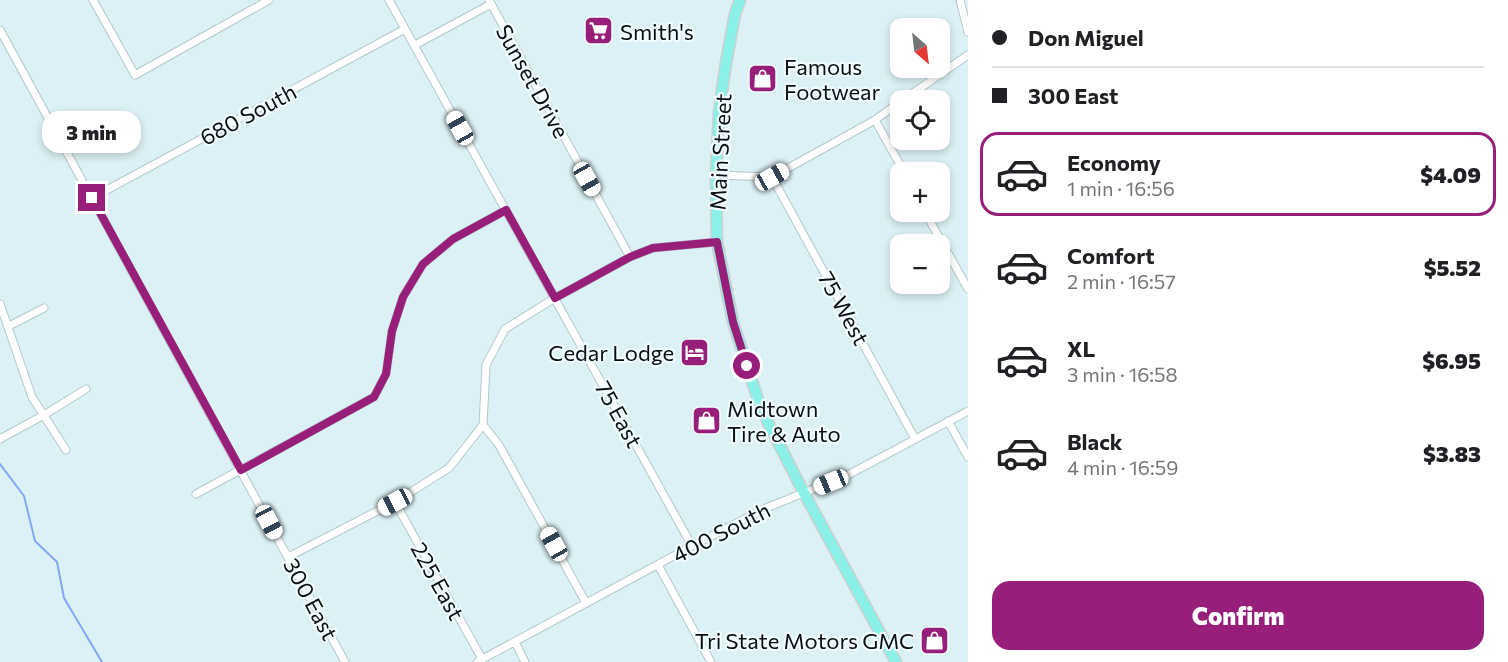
<!DOCTYPE html>
<meta charset="utf-8">
<style>
:root{--surface:#fff;--page:#f6f6f6;--text:#202124;--muted:#757577;--line:#e0e0e0;--accent:#971f79}
body{margin:0;font-family:Commissioner,sans-serif;background:var(--page);color:var(--text);height:100vh;display:flex;flex-direction:column;font-size:22px;white-space:nowrap}
*{box-sizing:border-box;margin:0}
p{font-size:20px;color:var(--muted)}
.icon{flex:none;width:33px;height:33px;fill:none;stroke:currentColor;stroke-width:2;stroke-linecap:round;stroke-linejoin:round}
.map{position:relative;flex:1;overflow:hidden}
.sheet{display:flex;flex-direction:column;background:var(--surface);width:540px}
.sheet>*{flex:none}
.top-card{display:grid;align-content:center;height:132px;padding:0 24px;background:var(--surface)}
.needle{width:39px;rotate:152deg}
.buttons{position:absolute;left:890px;top:18px;display:grid;gap:12px}
.buttons a{display:grid;place-items:center;width:60px;height:60px;border-radius:12px;background:var(--surface);box-shadow:0 3px 9px #0003;font-size:30px}
.end{position:absolute;width:27px;height:27px;margin:-14px;border:8px solid #971f79;background:#fff;box-shadow:0 0 0 3px #fff}
.from{border-radius:50%}
.bubble{position:absolute;height:42px;border-radius:18px;background:var(--surface);box-shadow:0 3px 9px #0003;font-size:20px;font-weight:800;line-height:42px;text-align:center}
.car{position:absolute;width:18px;height:36px;margin:-18px -9px;border-radius:8px;box-shadow:0 0 4px 2px #0007;background:linear-gradient(#fff 24%,#345 0 40%,#fff 0 76%,#345 0 86%,#fff 0)}
.top-card b{display:flex;align-items:center;gap:21px;height:57px;font-size:22px}
.top-card b+b{border-top:2px solid var(--line)}
.top-card i{width:15px;height:15px;background:var(--text)}
ul{padding:0;list-style:none}
li{display:flex;align-items:center;gap:18px;height:84px;margin:0 12px 9px;padding:0 12px;border:3px solid transparent;border-radius:18px}
li div{flex:1}
li b{display:block;font-size:22px}
li em{font-style:normal;font-weight:800}
li.current{border-color:var(--accent)}
li>.icon{width:54px;height:54px;stroke-width:1.5}
.button{display:flex;gap:12px;margin-top:auto;padding:12px 24px}
.button a{flex:1;height:69px;border-radius:18px;background:var(--accent);color:#fff;font-size:24px;font-weight:800;line-height:69px;text-align:center}
main{display:flex;flex:1;min-height:0}
.map>svg:first-child{display:block}
.lines{fill:none;stroke-linecap:round;stroke-linejoin:round}
.stream{stroke:#83a7f0;stroke-width:2}
.minor-casing{stroke:#b4c8cc;stroke-width:9}
.primary-casing{stroke:#cecfcf;stroke-width:13}
.minor{stroke:#fff;stroke-width:7}
.primary{stroke:#8bf1e8;stroke-width:10}
.route{stroke:#971f79;stroke-width:8}
.labels{text-anchor:middle;dominant-baseline:central;stroke-width:4.5;stroke-linejoin:round;paint-order:stroke}
.poi-label{font-size:22px;fill:#090f11;stroke:#f0fcff;text-anchor:start}
.street-label{font-size:22px;fill:#090f11;stroke:#f0fcff}
</style>
<main>
<div class="map">
<svg width="968" height="662" viewBox="0 0 968 662">
<rect width="100%" height="100%" fill="#dcf1f5"/>
<g class="lines">
<path class="stream" d="M 0,464 L 24,496 L 35,541 L 57,562 L 64,598 L 102,662"/>
<defs>
<path id="minor" d="M 93,0 L 135,75 L 269,0
M 389,0 L 692,546
M 489,0 L 630,257
M 960,0 L 968,32
M 0,30 L 345,662
M 415,45 L 491,4
M 903,100 L 968,55
M 875,120 L 904,172
M 716,175 L 772,177 L 875,120 L 900,102
M 772,177 L 915,439
M 92,198 L 405,29
M 925,212 L 968,289
M 0,304 L 32,397 L 66,450
M 9,326 L 44,308
M 948,421 L 968,457
M 483,425 L 499,445 L 586,603
M 0,439 L 44,415 L 86,389
M 196,494 L 374,397 L 386,374 L 392,331 L 403,297 L 423,264 L 453,239 L 506,210
M 395,502 L 482,659
M 288,557 L 395,502 L 449,468 L 483,425 L 486,365 L 505,329 L 555,298 L 630,257 L 653,248 L 717,242
M 658,565 L 711,662
M 515,642 L 525,662
M 477,662 L 692,546 L 766,508 L 846,476 L 968,411"/>
<path id="primary" d="M 740,0 L 735,14 L 726,63 L 719,112 L 716,175 L 717,242 L 733,322 L 761,409 L 804,493 L 896,662"/>
</defs>
<use href="#minor" class="minor-casing"/>
<use href="#primary" class="primary-casing"/>
<use href="#minor" class="minor"/>
<use href="#primary" class="primary"/>
</g>
<g class="lines">
<path class="route" d="M 92,198 L 241,470 L 374,397 L 386,374 L 392,331 L 403,297 L 423,264 L 453,239 L 506,210 L 555,298 L 630,257 L 653,248 L 717,242 L 733,322 L 747,366"/>
</g>
<defs>
<symbol id="supermarket-square" viewBox="-11 -11 22 22"><rect x="-9" y="-9" width="18" height="18" rx="4" fill="#971f79" stroke="#f0fcff"/><path d="M-6-5.5h2.5l.6 2H6L4.5 2H-2.5L-4.4-4H-6ZM-1.5 3.2a1.3 1.3 0 1 0 .1 0ZM3 3.2a1.3 1.3 0 1 0 .1 0Z" fill="#fff"/></symbol>
<symbol id="shop-square" viewBox="-11 -11 22 22"><rect x="-9" y="-9" width="18" height="18" rx="4" fill="#971f79" stroke="#f0fcff"/><path d="M-5-2.5h2.3a2.7 3.5 0 0 1 5.4 0H5L5.5 6h-11ZM-1.5-2.5h3a1.5 2.3 0 0 0-3 0Z" fill="#fff"/></symbol>
<symbol id="hotel-square" viewBox="-11 -11 22 22"><rect x="-9" y="-9" width="18" height="18" rx="4" fill="#971f79" stroke="#f0fcff"/><path d="M-6-4.5h1.5V1H6V5H4.5V3h-9V5H-6ZM-4 0a1.8 1.8 0 1 1 3.6 0ZM.5 0V-2.5h3Q6-2.5 6 0Z" fill="#fff"/></symbol>
</defs>
<g fill-rule="evenodd">
<use href="#supermarket-square" x="582" y="14" width="33" height="33"/>
<use href="#shop-square" x="746" y="62" width="33" height="33"/>
<use href="#hotel-square" x="678" y="336" width="33" height="33"/>
<use href="#shop-square" x="690" y="404" width="33" height="33"/>
<use href="#shop-square" x="918" y="624" width="33" height="33"/>
</g>
<g class="labels">
<g class="poi-label">
<text x="620" y="31">Smith's</text>
<text x="784" y="66">Famous<tspan x="784" dy="25">Footwear</tspan></text>
<text x="674" y="352" text-anchor="end">Cedar Lodge</text>
<text x="727" y="408">Midtown<tspan x="727" dy="25">Tire &amp; Auto</tspan></text>
<text x="914" y="640" text-anchor="end">Tri State Motors GMC</text>
</g>
<g class="street-label">
<text transform="translate(533 81) rotate(61)">Sunset Drive</text>
<text transform="translate(248 114) rotate(-28)">680 South</text>
<text transform="translate(720 152) rotate(-87)">Main Street</text>
<text transform="translate(844 308) rotate(61)">75 West</text>
<text transform="translate(619 414) rotate(61)">75 East</text>
<text transform="translate(721 532) rotate(-27)">400 South</text>
<text transform="translate(438 581) rotate(61)">225 East</text>
<text transform="translate(311 599) rotate(62)">300 East</text>
</g>
</g>
</svg>
<div class="buttons">
<a><svg class="needle" viewBox="-14 -14 28 28"><path d="M0-13l5 13h-10z" fill="#e53935"/><path d="M0 13l5-13h-10z" fill="#757577"/></svg></a>
<a><svg class="icon" aria-label="locate" viewBox="0 0 24 24"><circle cx="12" cy="12" r="6"/><path d="M12 2v4M12 18v4M2 12h4M18 12h4"/></svg></a>
<a>+</a>
<a>−</a>
</div>
<i class="end from" style="left:747px;top:366px"></i>
<i class="end" style="left:92px;top:198px"></i>
<div class="bubble" style="left:42px;top:111px;width:99px">3 min</div>
<i class="car" style="left:460px;top:128px;rotate:331deg"></i>
<i class="car" style="left:772px;top:177px;rotate:61deg"></i>
<i class="car" style="left:587px;top:179px;rotate:151deg"></i>
<i class="car" style="left:831px;top:482px;rotate:248deg"></i>
<i class="car" style="left:395px;top:502px;rotate:242deg"></i>
<i class="car" style="left:269px;top:522px;rotate:152deg"></i>
<i class="car" style="left:554px;top:544px;rotate:331deg"></i>
</div>
<section class="sheet">
<div class="top-card">
<b><i class="from"></i>Don Miguel</b>
<b><i></i>300 East</b>
</div>
<ul>
<li class="current"><svg class="icon" aria-label="car" viewBox="0 0 24 24"><path d="M5 17H2v-5l4-1 3-4h7l3 4 3 1v5h-3M9 17h6M6 11h13"/><circle cx="7" cy="17" r="2"/><circle cx="17" cy="17" r="2"/></svg><div><b>Economy</b><p>1 min · 16:56</p></div><em>$4.09</em></li>
<li><svg class="icon" aria-label="car" viewBox="0 0 24 24"><path d="M5 17H2v-5l4-1 3-4h7l3 4 3 1v5h-3M9 17h6M6 11h13"/><circle cx="7" cy="17" r="2"/><circle cx="17" cy="17" r="2"/></svg><div><b>Comfort</b><p>2 min · 16:57</p></div><em>$5.52</em></li>
<li><svg class="icon" aria-label="car" viewBox="0 0 24 24"><path d="M5 17H2v-5l4-1 3-4h7l3 4 3 1v5h-3M9 17h6M6 11h13"/><circle cx="7" cy="17" r="2"/><circle cx="17" cy="17" r="2"/></svg><div><b>XL</b><p>3 min · 16:58</p></div><em>$6.95</em></li>
<li><svg class="icon" aria-label="car" viewBox="0 0 24 24"><path d="M5 17H2v-5l4-1 3-4h7l3 4 3 1v5h-3M9 17h6M6 11h13"/><circle cx="7" cy="17" r="2"/><circle cx="17" cy="17" r="2"/></svg><div><b>Black</b><p>4 min · 16:59</p></div><em>$3.83</em></li>
</ul>
<div class="button"><a>Confirm</a></div>
</section>
</main>
